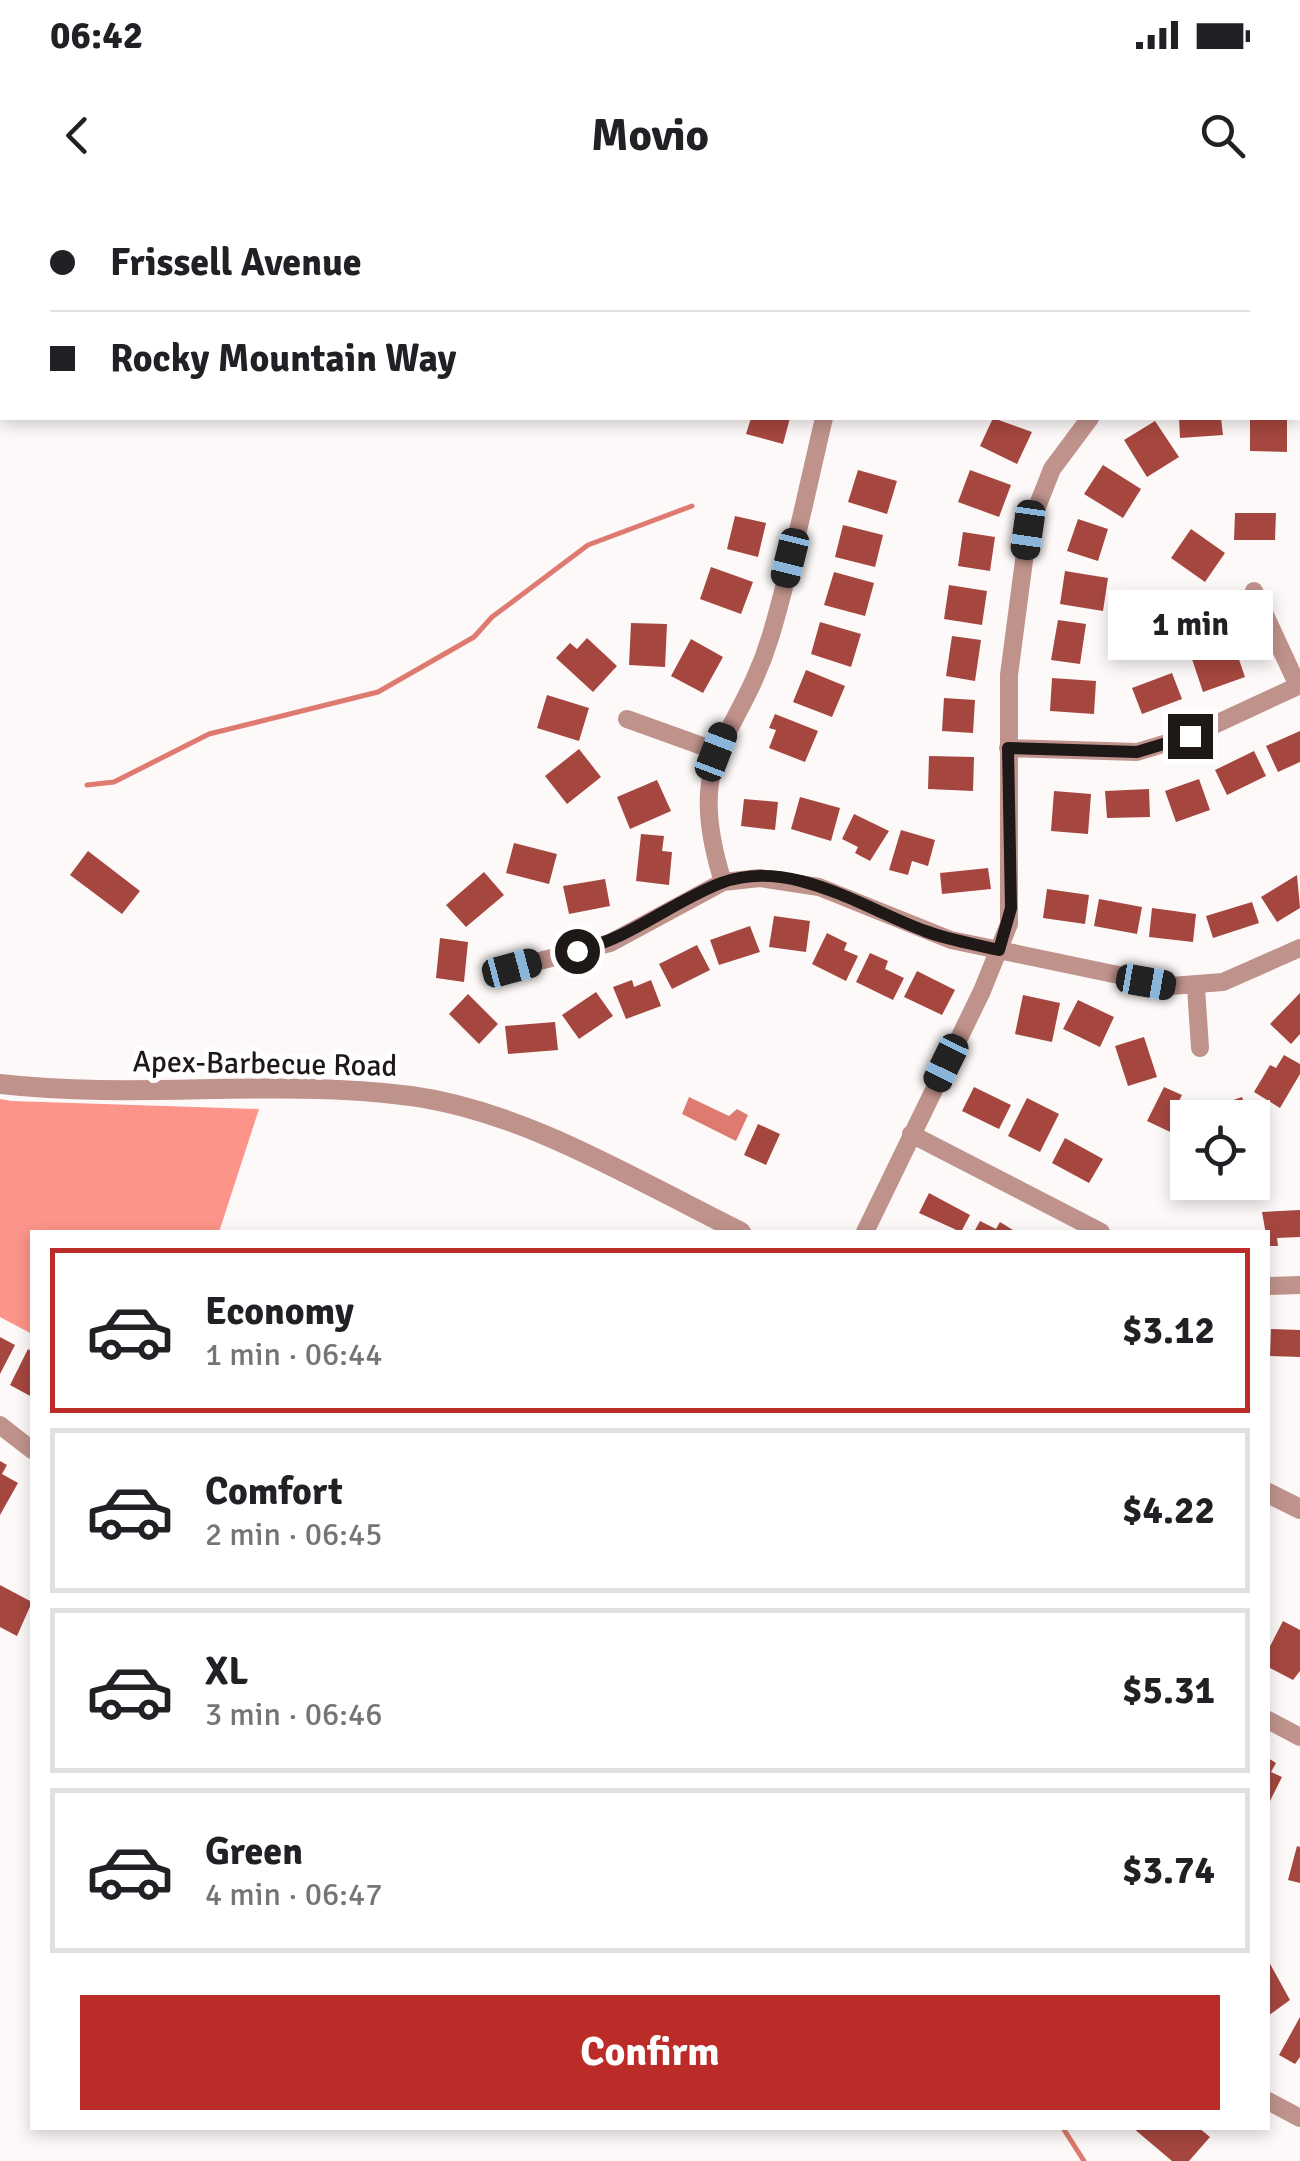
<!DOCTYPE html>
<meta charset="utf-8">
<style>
:root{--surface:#fff;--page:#f6f6f6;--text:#202124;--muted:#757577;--line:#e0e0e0;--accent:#bb2c29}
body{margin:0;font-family:Signika,sans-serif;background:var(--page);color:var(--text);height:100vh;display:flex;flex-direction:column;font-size:38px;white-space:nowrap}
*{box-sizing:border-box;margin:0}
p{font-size:32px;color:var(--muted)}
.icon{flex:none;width:55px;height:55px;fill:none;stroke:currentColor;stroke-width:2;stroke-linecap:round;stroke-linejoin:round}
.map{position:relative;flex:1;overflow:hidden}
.panel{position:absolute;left:30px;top:1030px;width:1240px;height:900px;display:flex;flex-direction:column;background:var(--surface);border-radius:0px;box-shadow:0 5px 15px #0003}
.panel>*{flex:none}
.banner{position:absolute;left:0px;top:0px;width:1300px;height:220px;box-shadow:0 5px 15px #0003;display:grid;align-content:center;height:220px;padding:0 50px;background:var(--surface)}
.controls{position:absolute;left:1170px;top:900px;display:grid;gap:20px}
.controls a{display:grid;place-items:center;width:100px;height:100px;border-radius:0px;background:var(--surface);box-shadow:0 5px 15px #0003;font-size:50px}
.end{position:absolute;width:45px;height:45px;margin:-22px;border:12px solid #1e1817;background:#fff;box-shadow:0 0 0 5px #fff}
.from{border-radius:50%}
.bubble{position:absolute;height:70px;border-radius:0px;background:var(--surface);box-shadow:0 5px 15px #0003;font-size:32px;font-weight:800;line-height:70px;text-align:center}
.car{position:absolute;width:30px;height:60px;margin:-30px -15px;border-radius:12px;box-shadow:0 0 8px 2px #0007;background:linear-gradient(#222 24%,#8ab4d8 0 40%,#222 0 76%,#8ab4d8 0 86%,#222 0)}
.banner b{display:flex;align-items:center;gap:35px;height:95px;font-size:38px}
.banner b+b{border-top:2px solid var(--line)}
.banner i{width:25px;height:25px;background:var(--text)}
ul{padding:18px 0 0;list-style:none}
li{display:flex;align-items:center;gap:30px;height:165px;margin:0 20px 15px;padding:0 30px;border:5px solid var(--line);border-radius:0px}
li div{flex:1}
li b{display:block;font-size:38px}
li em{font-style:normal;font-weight:800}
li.current{border-color:var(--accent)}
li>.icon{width:90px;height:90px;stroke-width:1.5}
.cta{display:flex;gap:20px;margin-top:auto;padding:20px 50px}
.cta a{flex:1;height:115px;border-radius:0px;background:var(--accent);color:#fff;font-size:40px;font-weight:800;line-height:115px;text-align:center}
.status{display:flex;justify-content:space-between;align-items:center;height:70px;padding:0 50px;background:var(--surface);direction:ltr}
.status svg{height:28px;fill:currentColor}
header{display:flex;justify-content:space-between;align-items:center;height:130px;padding:0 50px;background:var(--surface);font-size:45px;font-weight:800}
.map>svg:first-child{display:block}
.forest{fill:#fc9489}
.water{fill:#de7a6f}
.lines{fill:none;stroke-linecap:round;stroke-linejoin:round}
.stream{stroke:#de7a6f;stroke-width:5}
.building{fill:#a5473f}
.minor{stroke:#c0928c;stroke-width:18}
.tertiary{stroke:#c0928c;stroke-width:20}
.route{stroke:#1e1817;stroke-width:12}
.labels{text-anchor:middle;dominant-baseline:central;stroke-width:10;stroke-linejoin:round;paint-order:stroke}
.street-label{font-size:30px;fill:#1e1817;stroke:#fff}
</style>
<div class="status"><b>06:42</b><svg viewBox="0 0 49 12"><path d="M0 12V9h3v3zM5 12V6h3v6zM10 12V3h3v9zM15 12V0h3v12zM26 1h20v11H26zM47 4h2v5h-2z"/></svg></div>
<header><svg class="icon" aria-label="back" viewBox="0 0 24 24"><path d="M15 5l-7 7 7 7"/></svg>Movio<svg class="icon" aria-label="search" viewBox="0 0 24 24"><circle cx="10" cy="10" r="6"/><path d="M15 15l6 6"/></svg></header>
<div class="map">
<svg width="1300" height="1961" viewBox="0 0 1300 1961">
<rect width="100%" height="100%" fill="#fdf9f9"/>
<path class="forest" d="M 0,899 L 12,901 L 259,909 L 219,1032 L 32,1032 L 32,1134 L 0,1117 Z"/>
<path class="water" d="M 689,897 L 729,916 L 737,909 L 748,915 L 736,941 L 682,914 Z"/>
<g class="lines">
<path class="stream" d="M 1298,34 L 1300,33
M 87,585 L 114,582 L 209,534 L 378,492 L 474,437 L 492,417 L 588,345 L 692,306
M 1063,1928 L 1084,1961"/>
</g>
<path class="building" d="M 751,218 L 790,218 L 783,244 L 746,234 Z
M 993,218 L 1032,232 L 1017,264 L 980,246 Z
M 1179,218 L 1221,218 L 1223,235 L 1180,238 Z
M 1250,218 L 1287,218 L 1287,252 L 1250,251 Z
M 1155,221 L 1179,257 L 1147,277 L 1124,240 Z
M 1103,265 L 1141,289 L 1123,318 L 1084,294 Z
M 858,270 L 897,281 L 887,314 L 848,302 Z
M 970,270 L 1011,285 L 999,317 L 958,302 Z
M 1235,313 L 1276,313 L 1275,340 L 1234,340 Z
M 735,316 L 766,323 L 758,357 L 727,349 Z
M 1078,319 L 1108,329 L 1098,361 L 1067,351 Z
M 843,325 L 883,335 L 875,367 L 835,357 Z
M 1191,329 L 1225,353 L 1205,382 L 1171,358 Z
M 963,332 L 995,337 L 990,371 L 958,366 Z
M 711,367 L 753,382 L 741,414 L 700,399 Z
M 1065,371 L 1108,378 L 1103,411 L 1060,404 Z
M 834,372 L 874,383 L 865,416 L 824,405 Z
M 949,385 L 987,391 L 982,425 L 944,419 Z
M 1160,393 L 1201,395 L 1199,429 L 1158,427 Z
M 1058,420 L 1086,424 L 1080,464 L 1051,460 Z
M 820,422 L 861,434 L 851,467 L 811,454 Z
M 631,423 L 667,424 L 665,467 L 629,465 Z
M 952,436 L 981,440 L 975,481 L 946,476 Z
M 587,438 L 617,466 L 593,492 L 556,458 L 570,443 L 577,449 Z
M 691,439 L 723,457 L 703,493 L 671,476 Z
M 1234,445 L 1245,477 L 1203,492 L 1192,459 Z
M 806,470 L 845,486 L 832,517 L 793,502 Z
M 1172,473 L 1182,499 L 1142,514 L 1132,488 Z
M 1052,478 L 1096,481 L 1094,514 L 1050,511 Z
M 547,495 L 589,508 L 579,541 L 537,528 Z
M 944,498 L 975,500 L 973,533 L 942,531 Z
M 775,514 L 818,531 L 805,562 L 769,548 L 776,530 L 769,528 Z
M 1300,531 L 1300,562 L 1278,572 L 1266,546 Z
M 579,549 L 601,577 L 567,604 L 545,576 Z
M 1254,551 L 1266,576 L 1227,595 L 1215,570 Z
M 929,556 L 974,557 L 973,591 L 928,589 Z
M 1199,579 L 1210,610 L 1176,622 L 1165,591 Z
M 657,580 L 671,611 L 630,629 L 617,597 Z
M 1149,589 L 1150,617 L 1107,618 L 1105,591 Z
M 1054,591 L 1091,594 L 1088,634 L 1051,631 Z
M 800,597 L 840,608 L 831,641 L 791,629 Z
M 744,599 L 778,602 L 775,630 L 741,626 Z
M 854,614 L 889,631 L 870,661 L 855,653 L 858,647 L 842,639 Z
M 901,630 L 935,640 L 928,666 L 912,661 L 908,675 L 889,670 Z
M 641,634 L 664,636 L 662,651 L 672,652 L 669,685 L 636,681 Z
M 514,643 L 557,654 L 549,684 L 506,673 Z
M 88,651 L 140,691 L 122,714 L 70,675 Z
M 988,668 L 991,689 L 942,694 L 940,673 Z
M 484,672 L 504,695 L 466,727 L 446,705 Z
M 1297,675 L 1300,708 L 1277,722 L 1261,697 Z
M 605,679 L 610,706 L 569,714 L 563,686 Z
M 1047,689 L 1089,695 L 1085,724 L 1043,718 Z
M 1099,699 L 1142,707 L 1137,734 L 1094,726 Z
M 1252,702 L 1259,723 L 1213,738 L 1206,716 Z
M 1152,708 L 1196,714 L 1193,742 L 1149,737 Z
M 774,716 L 810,721 L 806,752 L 769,747 Z
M 750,726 L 760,752 L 719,765 L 710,740 Z
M 827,733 L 847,743 L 844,750 L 858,756 L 846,781 L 812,764 Z
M 440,738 L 468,742 L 464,782 L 436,778 Z
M 697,745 L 710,770 L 672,789 L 659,764 Z
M 870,753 L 888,761 L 885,769 L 904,778 L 893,800 L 856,782 Z
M 917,771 L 955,790 L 942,815 L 904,797 Z
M 632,780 L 634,787 L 651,780 L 661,806 L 626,819 L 613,787 Z
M 596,792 L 613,816 L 579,839 L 562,815 Z
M 1300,793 L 1300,834 L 1291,844 L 1270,824 Z
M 468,794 L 498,824 L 479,844 L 449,814 Z
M 1023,795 L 1060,803 L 1052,842 L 1015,834 Z
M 1078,800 L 1114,817 L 1100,847 L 1063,829 Z
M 555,822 L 558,850 L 508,854 L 505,826 Z
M 1144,837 L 1157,877 L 1128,886 L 1115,846 Z
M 1284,855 L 1300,864 L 1300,874 L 1280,908 L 1254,892 L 1270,865 L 1276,868 Z
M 974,887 L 1011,905 L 999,929 L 962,911 Z
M 1164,887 L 1182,895 L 1176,907 L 1192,915 L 1181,937 L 1147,921 Z
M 1242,897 L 1249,918 L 1204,918 L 1202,911 Z
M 1027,898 L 1059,914 L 1040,952 L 1008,936 Z
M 758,924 L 780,934 L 766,965 L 744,955 Z
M 1065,938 L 1103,959 L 1089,983 L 1052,963 Z
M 929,993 L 970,1015 L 961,1032 L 919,1013 Z
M 1300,1010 L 1300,1037 L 1277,1038 L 1278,1046 L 1268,1046 L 1262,1012 Z
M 980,1021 L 996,1029 L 1000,1022 L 1013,1030 L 974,1032 Z
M 1271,1129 L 1300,1130 L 1300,1157 L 1270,1156 Z
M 0,1137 L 15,1145 L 0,1174 Z
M 28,1149 L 32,1152 L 32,1197 L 10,1185 Z
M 0,1261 L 7,1265 L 2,1274 L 18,1283 L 0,1315 Z
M 0,1385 L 32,1402 L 17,1436 L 0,1427 Z
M 1283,1421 L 1300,1430 L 1300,1471 L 1293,1480 L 1268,1467 L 1268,1450 Z
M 1268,1558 L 1276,1563 L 1271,1572 L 1282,1577 L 1268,1605 Z
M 1297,1646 L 1300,1647 L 1300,1683 L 1288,1680 Z
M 1268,1760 L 1290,1800 L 1268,1816 Z
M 1300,1817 L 1300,1857 L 1295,1864 L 1279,1855 Z
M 1133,1928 L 1199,1928 L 1210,1937 L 1189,1961 L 1172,1961 Z"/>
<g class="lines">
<path class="minor" d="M 878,2 L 878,0
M 1298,171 L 1300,171
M 1254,391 L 1298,486
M 627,519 L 716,551
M 1008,548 L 1137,552 L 1190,536 L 1300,485
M 723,682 C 682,551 738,544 771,435 C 792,364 807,290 824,218
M 512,768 L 610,743 L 723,682 L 760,678 L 819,687 L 951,740 L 1171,786 L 1223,782 L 1300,748
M 1196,787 L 1200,848
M 911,934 L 1101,1032
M 865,1032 L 982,791 L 1009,724 L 1009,475 L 1028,330 L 1052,269 L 1090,218
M 1268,1086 L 1300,1085
M 0,1225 L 32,1250
M 1268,1520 L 1300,1537
M 1268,1901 L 1300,1918"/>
<path class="tertiary" d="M 0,884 C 137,900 275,878 411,896 C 527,912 637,981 741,1032
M 1268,1293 L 1300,1309"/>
</g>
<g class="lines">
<path class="route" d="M 577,751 C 633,737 670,703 721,683 C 790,657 863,708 925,731 C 949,740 974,744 999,750 L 1011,708 L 1008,548 L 1137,552 L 1190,536"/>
</g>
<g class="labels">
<g class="street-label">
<text transform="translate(265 864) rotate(1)">Apex-Barbecue Road</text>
</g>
</g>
</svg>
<div class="controls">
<a><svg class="icon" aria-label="locate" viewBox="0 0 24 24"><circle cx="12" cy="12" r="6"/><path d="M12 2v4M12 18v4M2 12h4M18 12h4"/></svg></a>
</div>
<i class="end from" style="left:577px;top:751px"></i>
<i class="end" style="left:1190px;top:536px"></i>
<div class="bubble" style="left:1108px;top:390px;width:165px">1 min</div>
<i class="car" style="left:1028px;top:330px;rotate:188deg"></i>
<i class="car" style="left:790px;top:358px;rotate:194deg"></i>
<i class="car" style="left:716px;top:552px;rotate:21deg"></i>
<i class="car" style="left:512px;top:768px;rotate:75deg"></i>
<i class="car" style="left:1146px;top:782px;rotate:100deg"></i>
<i class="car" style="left:946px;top:863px;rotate:206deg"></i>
<div class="banner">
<b><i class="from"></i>Frissell Avenue</b>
<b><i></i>Rocky Mountain Way</b>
</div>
<section class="panel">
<ul>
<li class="current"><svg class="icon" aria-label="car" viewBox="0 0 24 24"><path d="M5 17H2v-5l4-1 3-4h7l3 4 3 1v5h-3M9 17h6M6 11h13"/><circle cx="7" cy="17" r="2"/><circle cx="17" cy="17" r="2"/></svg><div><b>Economy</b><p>1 min · 06:44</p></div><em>$3.12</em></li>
<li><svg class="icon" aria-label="car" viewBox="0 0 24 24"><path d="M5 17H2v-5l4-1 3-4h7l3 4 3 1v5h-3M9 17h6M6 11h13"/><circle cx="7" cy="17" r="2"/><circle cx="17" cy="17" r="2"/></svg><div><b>Comfort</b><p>2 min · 06:45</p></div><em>$4.22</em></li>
<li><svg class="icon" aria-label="car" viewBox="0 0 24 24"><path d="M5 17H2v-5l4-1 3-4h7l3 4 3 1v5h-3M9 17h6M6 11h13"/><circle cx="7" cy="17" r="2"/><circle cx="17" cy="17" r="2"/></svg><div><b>XL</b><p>3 min · 06:46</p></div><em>$5.31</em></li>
<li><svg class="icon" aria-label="car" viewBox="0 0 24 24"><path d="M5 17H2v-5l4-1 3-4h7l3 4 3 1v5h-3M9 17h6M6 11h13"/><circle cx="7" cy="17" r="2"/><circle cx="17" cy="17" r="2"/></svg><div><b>Green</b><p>4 min · 06:47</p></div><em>$3.74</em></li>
</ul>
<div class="cta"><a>Confirm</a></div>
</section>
</div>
